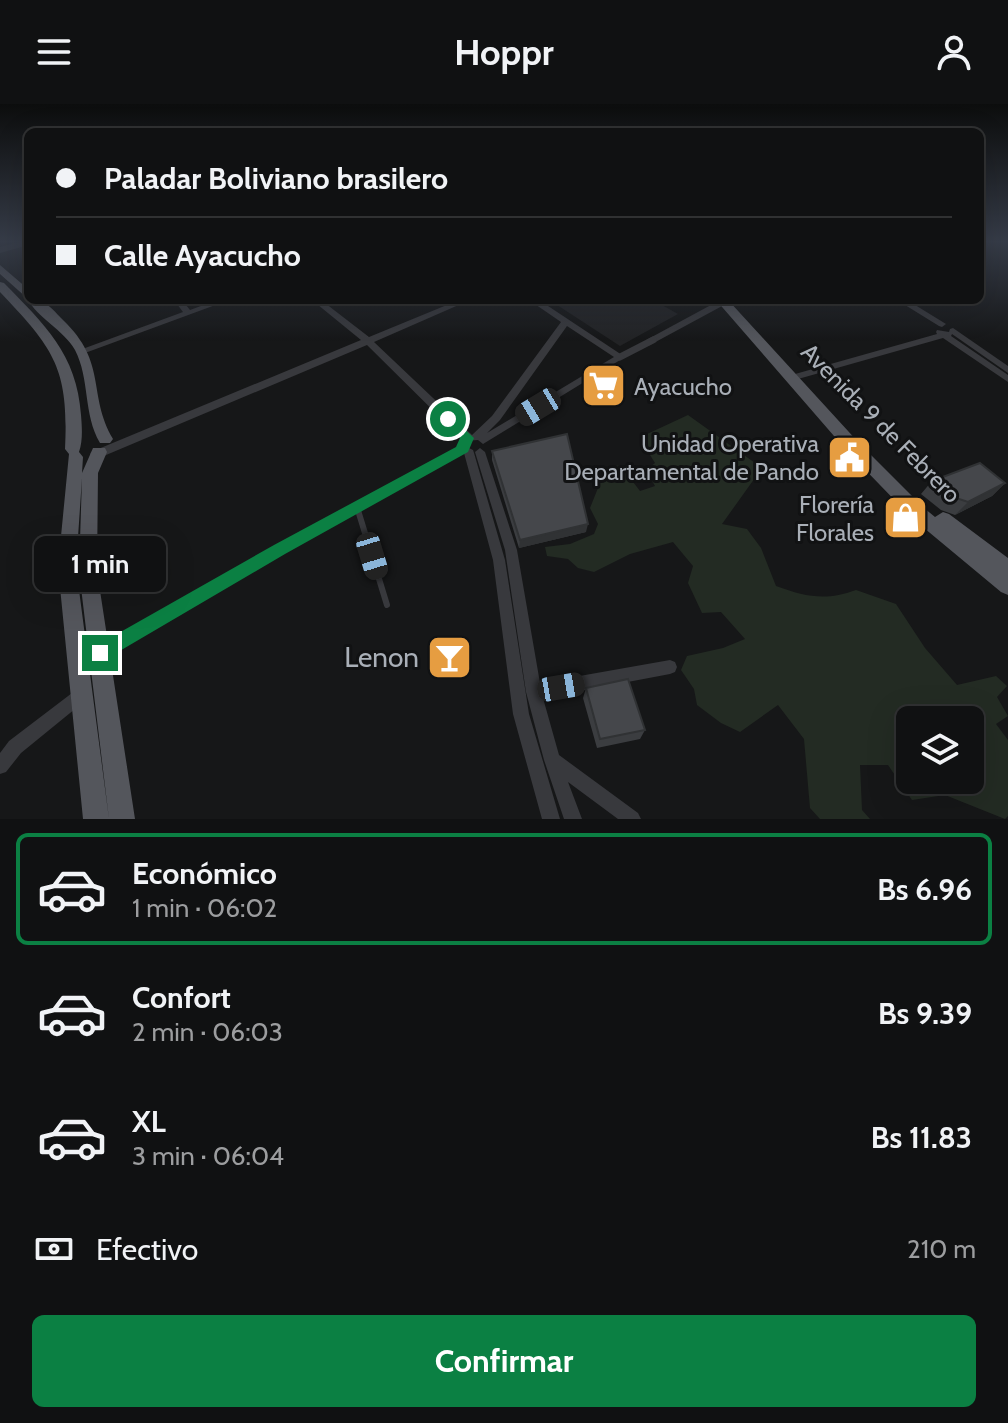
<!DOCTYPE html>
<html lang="es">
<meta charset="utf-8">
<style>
:root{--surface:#101112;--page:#1e1f20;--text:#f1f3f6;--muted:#9c9d9f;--line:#303132;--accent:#0b8043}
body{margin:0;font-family:Cabin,sans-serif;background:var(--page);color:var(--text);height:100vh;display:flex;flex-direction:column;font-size:30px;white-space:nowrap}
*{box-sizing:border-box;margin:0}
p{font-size:26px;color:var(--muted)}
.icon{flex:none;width:44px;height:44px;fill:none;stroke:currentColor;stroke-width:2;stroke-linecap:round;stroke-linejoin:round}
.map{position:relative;height:715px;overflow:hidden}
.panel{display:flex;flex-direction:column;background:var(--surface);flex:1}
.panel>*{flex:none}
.top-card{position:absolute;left:24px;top:24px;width:960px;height:176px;border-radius:12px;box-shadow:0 8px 32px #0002,0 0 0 2px var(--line);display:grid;align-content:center;height:176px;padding:0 32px;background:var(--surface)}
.fabs{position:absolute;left:896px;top:602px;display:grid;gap:16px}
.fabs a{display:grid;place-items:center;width:88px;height:88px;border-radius:12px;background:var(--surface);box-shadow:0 8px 32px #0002,0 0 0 2px var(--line);font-size:40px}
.end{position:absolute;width:36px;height:36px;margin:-18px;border:10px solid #0b8043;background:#fff;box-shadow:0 0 0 4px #fff}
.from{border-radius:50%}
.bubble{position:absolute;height:56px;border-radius:12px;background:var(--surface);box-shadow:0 8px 32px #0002,0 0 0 2px var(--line);font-size:26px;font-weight:700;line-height:56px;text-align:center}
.car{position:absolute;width:24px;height:48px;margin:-24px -12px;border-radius:10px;box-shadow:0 0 6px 2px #0007;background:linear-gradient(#222 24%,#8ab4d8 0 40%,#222 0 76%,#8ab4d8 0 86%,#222 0)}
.top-card b{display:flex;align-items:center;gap:28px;height:76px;font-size:30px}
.top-card b+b{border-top:2px solid var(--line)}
.top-card i{width:20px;height:20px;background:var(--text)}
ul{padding:14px 0 0;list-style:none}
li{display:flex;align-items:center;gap:24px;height:112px;margin:0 16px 12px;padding:0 16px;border:4px solid transparent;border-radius:12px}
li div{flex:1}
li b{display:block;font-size:30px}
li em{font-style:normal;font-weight:700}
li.active{border-color:var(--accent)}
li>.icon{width:72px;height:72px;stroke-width:1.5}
.pay{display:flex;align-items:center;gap:20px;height:88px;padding:0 32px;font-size:30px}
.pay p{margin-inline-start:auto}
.button{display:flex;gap:16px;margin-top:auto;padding:16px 32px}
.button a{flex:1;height:92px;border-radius:12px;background:var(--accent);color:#fff;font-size:32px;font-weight:700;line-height:92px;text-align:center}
header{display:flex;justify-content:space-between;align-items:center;height:104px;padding:0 32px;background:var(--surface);font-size:36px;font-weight:700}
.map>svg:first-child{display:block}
.built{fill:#222325}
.green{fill:#232b23;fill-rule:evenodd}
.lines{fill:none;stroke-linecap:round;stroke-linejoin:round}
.service{stroke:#38393d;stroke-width:6}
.pedestrian-far1{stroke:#38393d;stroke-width:6}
.pedestrian{stroke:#38393d;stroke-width:7}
.minor{fill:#38393d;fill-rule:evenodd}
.tertiary{fill:#38393d;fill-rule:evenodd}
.primary{fill:#54565c;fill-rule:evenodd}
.wall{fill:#3b3d40}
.shaded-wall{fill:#303234}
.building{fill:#45474b;stroke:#303234;stroke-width:2}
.route{fill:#0b8043}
.labels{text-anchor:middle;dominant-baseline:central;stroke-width:6;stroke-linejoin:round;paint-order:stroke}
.poi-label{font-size:24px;fill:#a9afb7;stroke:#111213;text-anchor:end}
.street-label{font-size:24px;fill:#a9afb7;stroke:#111213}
.near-poi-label{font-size:28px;fill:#a9afb7;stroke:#111213;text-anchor:end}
</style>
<header><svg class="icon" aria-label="menu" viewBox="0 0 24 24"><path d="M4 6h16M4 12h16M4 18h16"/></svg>Hoppr<svg class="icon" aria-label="person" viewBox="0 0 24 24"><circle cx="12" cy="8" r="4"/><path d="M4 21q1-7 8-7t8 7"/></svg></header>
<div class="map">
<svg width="1008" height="715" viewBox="0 0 1008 715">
<rect width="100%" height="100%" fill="#161718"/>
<path class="built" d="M 653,196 L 678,210 L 620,242 L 551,197 Z"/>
<path class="green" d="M 688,311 L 762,364 L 722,420 L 747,425 L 761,444 L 776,482 C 806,493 826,497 856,486 L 896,500 L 925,544 L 957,581 L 996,572 L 1007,582 L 997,593 L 1008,612 L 996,620 L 1008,636 L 1008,712 L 1005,715 L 945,691 L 912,696 L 888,661 L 860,661 L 862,706 L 870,715 L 820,715 L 810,704 L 804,635 L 778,601 L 740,628 L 721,619 L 697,601 L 694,585 L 681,566 L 687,552 L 723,544 L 745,535 L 721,508 L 702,509 L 688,479 L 693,462 L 673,438 L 630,450 L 594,468 L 578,464 L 568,455 L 547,452 L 545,443 L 570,440 L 594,430 L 598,420 L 590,404 L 606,364 L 620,361 L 640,387 L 655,382 L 646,366 L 655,359 L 642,338 L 645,331 ZM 970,616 L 970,676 L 910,676 L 910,616 Z"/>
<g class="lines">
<path class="service" d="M 357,403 L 387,501"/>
<path class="pedestrian-far1" d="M 649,238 L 723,198"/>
<path class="pedestrian" d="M 620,253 L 653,236"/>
<path class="minor" d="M 174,196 L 182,196 L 190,206 L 217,196 L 229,196 L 85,249 L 79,249 L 77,247 L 183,208 Z
M 312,196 L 321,196 L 369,233 L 459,196 L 470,196 L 374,238 L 472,331 L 492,312 L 561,218 L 529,196 L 539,196 L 625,253 L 483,340 L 478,336 L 464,337 L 367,241 L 99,354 L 91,354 L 90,351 L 91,348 L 361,236 ZM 567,222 L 614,253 L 487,329 L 500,316 Z
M 897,196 L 907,196 L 946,220 L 942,223 L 939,222 Z
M 953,224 L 1008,262 L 1008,269 L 952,230 L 951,232 L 1008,271 L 1008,278 L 943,234 L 791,277 L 786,274 L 788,272 L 937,230 L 936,228 L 937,226 L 949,228 L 950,225 Z
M 463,341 L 473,346 L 474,349 L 505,456 L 529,610 L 560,715 L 542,715 L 513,610 L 493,456 L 464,349 L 284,449 L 105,554 L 100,556 L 95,554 L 93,549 L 95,544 L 276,441 Z
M 480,344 L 485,348 L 517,446 L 540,579 L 670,556 L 675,558 L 677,563 L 675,568 L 670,570 L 543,594 L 559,651 L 638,709 L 641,715 L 618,715 L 568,678 L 582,715 L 564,715 L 544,656 L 526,588 L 505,446 L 475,348 Z
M 81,583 L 86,586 L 89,591 L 86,596 L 21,649 L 6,668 L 0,670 L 0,649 L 9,637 L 76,586 Z"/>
<path class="tertiary" d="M 23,137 L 28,137 L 28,141 L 0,149 L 0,143 Z"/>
<path class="primary" d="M 0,161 L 28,185 L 28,195 L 0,170 Z
M 0,178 L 4,179 C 44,220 77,250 81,311 C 82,323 83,337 79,348 L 83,353 L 82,369 L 93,344 L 105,344 L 107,348 L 98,369 L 97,467 L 135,715 L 109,715 L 79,467 L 82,374 L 76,463 L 109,715 L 83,715 L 58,463 L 69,350 L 65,345 C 69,264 54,245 0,188 Z
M 28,195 C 32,196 36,195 39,196 C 47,198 57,210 63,216 C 108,259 87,290 113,335 L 110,339 L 100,339 C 83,310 90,275 75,246 C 64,226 36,213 28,195 Z
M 716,196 L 728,196 L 859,339 L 924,404 L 935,413 L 943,408 L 949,410 L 1008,454 L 1008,491 L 1001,488 L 912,414 L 847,347 Z"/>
</g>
<path class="wall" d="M 492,347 L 586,428 L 519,444 L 492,356 Z
M 932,377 L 1005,379 L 992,392 L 955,411 L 941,406 L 921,390 Z
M 908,398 L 915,421 L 905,425 L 890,410 L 897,401 Z
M 586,584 L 645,626 L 640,635 L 597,644 L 583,594 Z"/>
<path class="shaded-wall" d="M 1005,379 L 992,392 L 955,411 L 968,398 Z
M 923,412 L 915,421 L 905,425 L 913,416 Z
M 588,420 L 586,428 L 519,444 L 520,436 Z"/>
<path class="building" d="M 567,330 L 588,420 L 520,436 L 492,347 Z
M 980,359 L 1005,379 L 968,398 L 953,393 L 932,377 Z
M 908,398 L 923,412 L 913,416 L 897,401 Z
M 628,575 L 645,626 L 600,635 L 586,584 Z"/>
<linearGradient id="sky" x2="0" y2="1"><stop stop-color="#0c0d0d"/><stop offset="0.58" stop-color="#363c48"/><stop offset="1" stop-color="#363c48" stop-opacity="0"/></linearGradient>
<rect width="1008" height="237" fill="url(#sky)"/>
<path class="route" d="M 448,310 L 474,334 L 468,348 L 285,450 L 106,555 L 100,557 L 94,555 L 92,549 L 94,543 L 274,441 L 456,343 L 460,334 L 442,315 Z"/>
<defs>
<symbol id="supermarket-square" viewBox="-11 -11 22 22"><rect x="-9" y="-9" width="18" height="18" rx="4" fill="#e69d41" stroke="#111213"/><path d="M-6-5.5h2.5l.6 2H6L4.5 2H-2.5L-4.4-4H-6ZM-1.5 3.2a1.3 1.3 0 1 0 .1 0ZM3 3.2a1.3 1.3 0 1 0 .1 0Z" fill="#fff"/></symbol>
<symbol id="civic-square" viewBox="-11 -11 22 22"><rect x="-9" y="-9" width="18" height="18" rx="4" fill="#e69d41" stroke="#111213"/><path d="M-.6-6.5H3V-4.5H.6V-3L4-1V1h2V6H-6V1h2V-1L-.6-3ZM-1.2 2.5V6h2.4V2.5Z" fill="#fff"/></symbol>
<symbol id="shop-square" viewBox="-11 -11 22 22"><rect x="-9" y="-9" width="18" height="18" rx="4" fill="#e69d41" stroke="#111213"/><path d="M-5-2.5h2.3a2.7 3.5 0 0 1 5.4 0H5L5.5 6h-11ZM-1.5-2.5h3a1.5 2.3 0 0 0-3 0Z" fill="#fff"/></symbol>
<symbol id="bar-square" viewBox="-11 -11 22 22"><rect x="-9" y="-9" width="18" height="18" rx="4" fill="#e69d41" stroke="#111213"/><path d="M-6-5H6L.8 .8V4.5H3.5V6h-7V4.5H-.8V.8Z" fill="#fff"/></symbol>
</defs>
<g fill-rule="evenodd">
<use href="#supermarket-square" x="578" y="256" width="51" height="51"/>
<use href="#civic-square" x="824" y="328" width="51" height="51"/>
<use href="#shop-square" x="880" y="388" width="51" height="51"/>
<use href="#bar-square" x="424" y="528" width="51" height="51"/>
</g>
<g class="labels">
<g class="poi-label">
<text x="634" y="282" text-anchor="start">Ayacucho</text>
<text x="819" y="339">Unidad Operativa<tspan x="819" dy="28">Departamental de Pando</tspan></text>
<text x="874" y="400">Florería<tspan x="874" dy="28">Florales</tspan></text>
</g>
<g class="street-label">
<text transform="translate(881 319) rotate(45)">Avenida 9 de Febrero</text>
</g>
<g class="near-poi-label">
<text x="419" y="553">Lenon</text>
</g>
</g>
</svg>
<div class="fabs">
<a><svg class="icon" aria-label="layers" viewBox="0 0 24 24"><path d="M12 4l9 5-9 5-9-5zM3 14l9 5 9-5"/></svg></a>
</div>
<i class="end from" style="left:448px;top:315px"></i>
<i class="end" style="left:100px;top:549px"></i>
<div class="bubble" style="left:34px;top:432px;width:132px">1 min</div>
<i class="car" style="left:538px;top:303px;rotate:239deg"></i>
<i class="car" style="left:372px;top:452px;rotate:163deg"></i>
<i class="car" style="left:561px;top:583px;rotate:80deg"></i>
<div class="top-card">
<b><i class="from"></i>Paladar Boliviano brasilero</b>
<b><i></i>Calle Ayacucho</b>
</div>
</div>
<section class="panel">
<ul>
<li class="active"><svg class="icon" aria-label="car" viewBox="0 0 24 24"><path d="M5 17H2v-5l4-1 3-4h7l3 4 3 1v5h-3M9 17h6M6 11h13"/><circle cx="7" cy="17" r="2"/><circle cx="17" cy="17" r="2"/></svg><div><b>Económico</b><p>1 min · 06:02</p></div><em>Bs 6.96</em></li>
<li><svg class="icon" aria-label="car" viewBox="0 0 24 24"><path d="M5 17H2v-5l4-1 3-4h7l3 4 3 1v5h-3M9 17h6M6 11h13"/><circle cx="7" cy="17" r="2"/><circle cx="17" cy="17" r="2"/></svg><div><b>Confort</b><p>2 min · 06:03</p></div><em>Bs 9.39</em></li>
<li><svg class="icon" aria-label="car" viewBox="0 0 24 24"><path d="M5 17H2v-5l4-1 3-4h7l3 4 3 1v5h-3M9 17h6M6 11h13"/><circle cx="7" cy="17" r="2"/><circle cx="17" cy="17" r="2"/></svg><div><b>XL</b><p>3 min · 06:04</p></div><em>Bs 11.83</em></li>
</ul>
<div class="pay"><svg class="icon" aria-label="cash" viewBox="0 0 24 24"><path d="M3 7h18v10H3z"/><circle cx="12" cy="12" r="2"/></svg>Efectivo<p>210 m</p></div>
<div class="button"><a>Confirmar</a></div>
</section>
